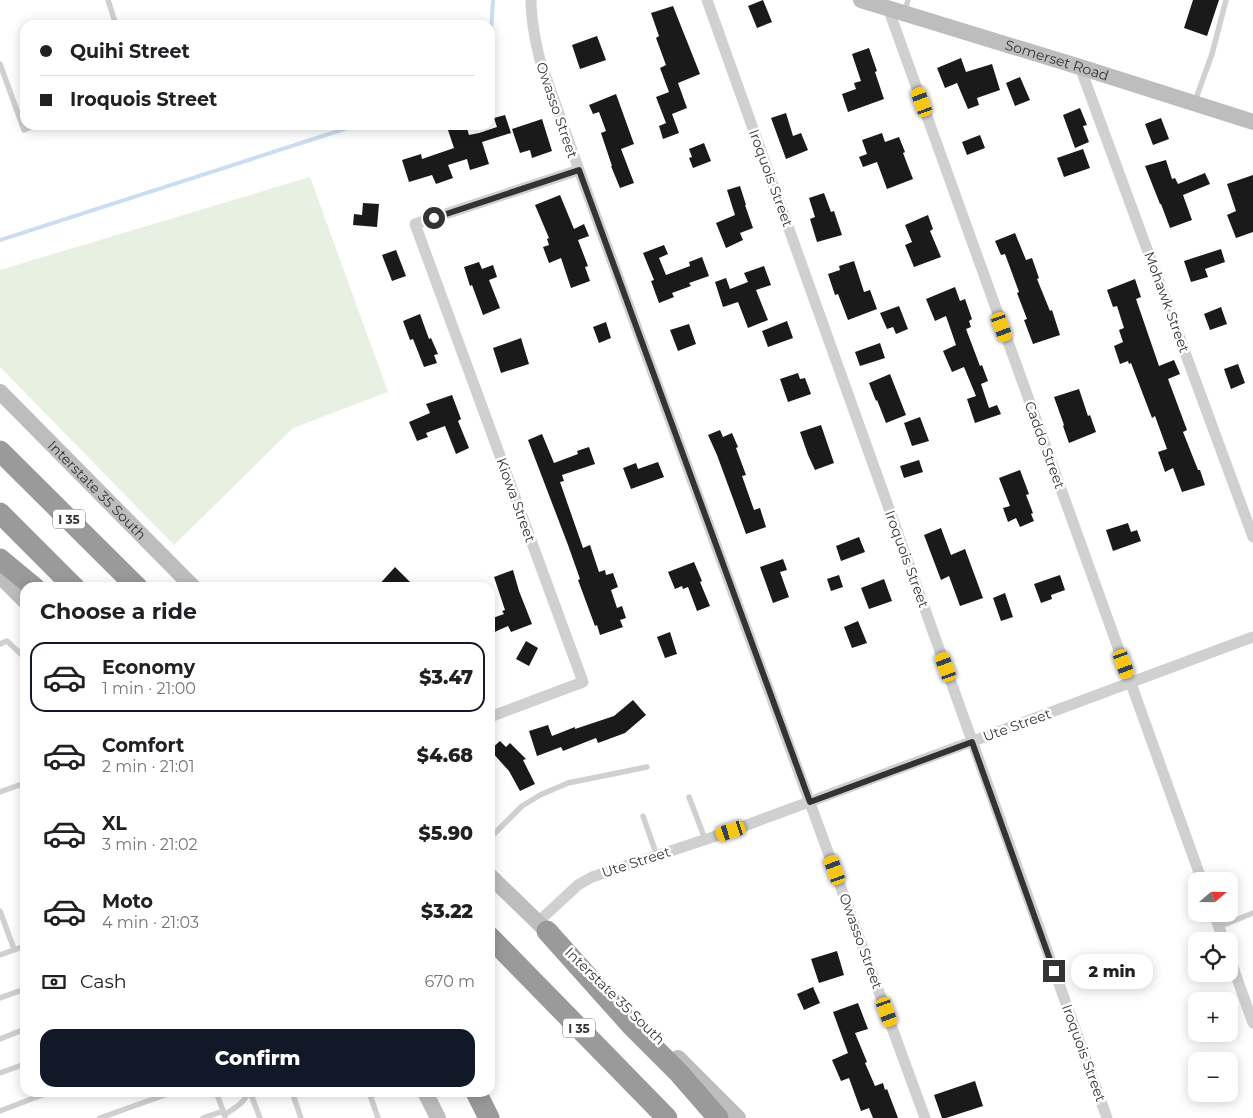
<!DOCTYPE html>
<meta charset="utf-8">
<style>
:root{--surface:#fff;--page:#f2f2f2;--text:#202124;--muted:#757577;--line:#e0e0e0;--accent:#111827}
body{margin:0;font-family:Montserrat,sans-serif;background:var(--page);color:var(--text);height:100vh;display:flex;flex-direction:column;font-size:19px;white-space:nowrap}
*{box-sizing:border-box;margin:0}
p{font-size:16px;color:var(--muted)}
.icon{flex:none;width:28px;height:28px;fill:none;stroke:currentColor;stroke-width:2;stroke-linecap:round;stroke-linejoin:round}
.map{position:relative;flex:1;overflow:hidden}
.drawer{position:absolute;left:20px;top:582px;width:475px;height:515px;display:flex;flex-direction:column;background:var(--surface);border-radius:15px;box-shadow:0 2px 12px #0003}
.drawer>*{flex:none}
.hud{position:absolute;left:20px;top:20px;width:475px;height:110px;border-radius:15px;box-shadow:0 2px 12px #0003;display:grid;align-content:center;height:110px;padding:0 20px;background:var(--surface)}
.needle{width:32px;rotate:70deg}
.buttons{position:absolute;left:1188px;top:872px;display:grid;gap:10px}
.buttons a{display:grid;place-items:center;width:50px;height:50px;border-radius:10px;background:var(--surface);box-shadow:0 2px 12px #0003;font-size:25px}
.end{position:absolute;width:22px;height:22px;margin:-11px;border:6px solid #333;background:#fff;box-shadow:0 0 0 2px #fff}
.from{border-radius:50%}
.bubble{position:absolute;height:35px;border-radius:15px;background:var(--surface);box-shadow:0 2px 12px #0003;font-size:16px;font-weight:800;line-height:35px;text-align:center}
.car{position:absolute;width:15px;height:30px;margin:-15px -8px;border-radius:6px;box-shadow:0 0 4px 1px #0007;background:linear-gradient(#f5c518 24%,#345 0 40%,#f5c518 0 76%,#345 0 86%,#f5c518 0)}
.hud b{display:flex;align-items:center;gap:18px;height:48px;font-size:19px}
.hud b+b{border-top:1px solid var(--line)}
.hud i{width:12px;height:12px;background:var(--text)}
ul{padding:0;list-style:none}
li{display:flex;align-items:center;gap:15px;height:70px;margin:0 10px 8px;padding:0 10px;border:2px solid transparent;border-radius:15px}
li div{flex:1}
li b{display:block;font-size:19px}
li em{font-style:normal;font-weight:800}
li.selected{border-color:var(--accent)}
li>.icon{width:45px;height:45px;stroke-width:1.5}
h2{padding:0 20px;font-size:22px;line-height:60px}
.pay{display:flex;align-items:center;gap:12px;height:55px;padding:0 20px;font-size:19px}
.pay p{margin-inline-start:auto}
.button{display:flex;gap:10px;margin-top:auto;padding:10px 20px}
.button a{flex:1;height:58px;border-radius:15px;background:var(--accent);color:#fff;font-size:20px;font-weight:800;line-height:58px;text-align:center}
.map>svg:first-child{display:block}
.green{fill:#e7f0e1}
.lines{fill:none;stroke-linecap:round;stroke-linejoin:round}
.stream{stroke:#cdddf0;stroke-width:4}
.building{fill:#1a1a1a}
.lane{stroke:#d0d0d0;stroke-width:5.5}
.street{stroke:#d0d0d0;stroke-width:11}
.secondary{stroke:#bdbdbd;stroke-width:16}
.highway{stroke:#9a9a9a;stroke-width:21}
.route{stroke:#333;stroke-width:6}
.labels{text-anchor:middle;dominant-baseline:central;stroke-width:5;stroke-linejoin:round;paint-order:stroke}
.shield{fill:#fff;stroke:#707070;stroke-width:1}
.shield-label{font-size:12px;font-weight:bold;fill:#333}
.street-label{font-size:14px;fill:#333;stroke:#fff}
</style>
<div class="map">
<svg width="1253" height="1118" viewBox="0 0 1253 1118">
<rect width="100%" height="100%" fill="#fff"/>
<path class="green" d="M 310,177 L 388,392 L 293,428 L 174,545 L 0,367 L 0,270 Z"/>
<g class="lines">
<path class="stream" d="M 490,48 L 493,0
M 0,240 L 357,125"/>
</g>
<path class="building" d="M 763,0 L 772,22 L 757,28 L 748,6 Z
M 1193,0 L 1219,0 L 1207,36 L 1184,28 Z
M 673,6 L 700,74 L 678,83 L 687,108 L 672,114 L 679,133 L 663,139 L 659,126 L 666,123 L 656,97 L 669,92 L 660,68 L 666,65 L 656,38 L 659,36 L 651,13 Z
M 597,36 L 606,60 L 580,69 L 572,45 Z
M 869,48 L 877,71 L 875,72 L 884,99 L 848,112 L 842,94 L 856,89 L 854,83 L 861,81 L 852,54 Z
M 961,58 L 966,72 L 992,64 L 1000,90 L 977,98 L 979,105 L 968,109 L 957,83 L 945,88 L 937,68 Z
M 1020,77 L 1030,100 L 1015,106 L 1006,83 Z
M 616,94 L 634,144 L 621,149 L 634,183 L 620,188 L 611,166 L 612,166 L 601,133 L 606,131 L 599,112 L 593,114 L 589,105 Z
M 1080,108 L 1087,125 L 1083,126 L 1089,142 L 1075,148 L 1063,115 Z
M 786,113 L 793,136 L 801,133 L 808,150 L 786,159 L 771,118 Z
M 505,115 L 511,133 L 482,142 L 489,164 L 470,170 L 467,159 L 448,165 L 453,178 L 436,184 L 432,175 L 409,182 L 402,160 L 421,154 L 422,159 L 454,148 L 448,130 L 466,125 L 469,135 L 479,133 L 497,127 L 494,118 Z
M 1161,118 L 1169,139 L 1153,145 L 1145,124 Z
M 542,119 L 552,151 L 532,158 L 530,150 L 520,153 L 512,129 Z
M 882,133 L 885,142 L 899,137 L 905,152 L 903,153 L 913,179 L 887,189 L 877,162 L 863,167 L 859,157 L 867,154 L 862,140 Z
M 980,135 L 985,148 L 967,155 L 962,142 Z
M 704,143 L 711,161 L 693,168 L 689,158 L 692,157 L 689,149 Z
M 1083,149 L 1090,168 L 1064,177 L 1057,158 Z
M 1166,160 L 1172,179 L 1175,178 L 1178,184 L 1205,173 L 1210,184 L 1183,195 L 1192,220 L 1170,228 L 1161,204 L 1160,204 L 1145,166 Z
M 1253,175 L 1253,232 L 1236,238 L 1227,215 L 1236,211 L 1227,184 Z
M 740,186 L 746,205 L 745,205 L 753,228 L 740,233 L 743,240 L 726,248 L 716,223 L 735,215 L 727,190 Z
M 824,193 L 831,212 L 834,211 L 842,235 L 817,242 L 810,219 L 815,217 L 809,198 Z
M 560,195 L 574,229 L 584,224 L 589,236 L 578,240 L 588,266 L 585,267 L 590,281 L 571,288 L 561,258 L 549,263 L 543,247 L 549,245 L 547,239 L 549,238 L 535,205 Z
M 363,203 L 379,204 L 377,227 L 353,225 L 354,214 L 362,215 Z
M 928,215 L 933,229 L 930,231 L 941,257 L 914,267 L 905,245 L 912,242 L 905,225 Z
M 1015,233 L 1026,260 L 1032,258 L 1039,278 L 1037,279 L 1050,311 L 1052,310 L 1060,335 L 1033,344 L 1024,320 L 1027,319 L 1017,293 L 1019,292 L 1005,254 L 1001,255 L 995,241 Z
M 664,245 L 668,254 L 659,258 L 666,275 L 690,266 L 689,262 L 702,257 L 709,276 L 689,283 L 691,286 L 672,293 L 674,297 L 659,303 L 651,281 L 654,280 L 643,253 Z
M 1221,249 L 1225,262 L 1205,269 L 1208,277 L 1191,282 L 1184,261 Z
M 396,250 L 406,276 L 392,281 L 382,255 Z
M 854,261 L 864,292 L 870,290 L 877,309 L 848,320 L 838,294 L 835,295 L 828,274 L 840,270 L 839,266 Z
M 479,262 L 482,269 L 493,265 L 497,277 L 489,280 L 500,308 L 483,315 L 472,285 L 470,286 L 464,267 Z
M 764,266 L 771,285 L 756,290 L 768,320 L 748,328 L 738,302 L 723,307 L 715,282 L 726,278 L 730,289 L 748,282 L 744,273 Z
M 1135,279 L 1141,297 L 1136,299 L 1159,366 L 1174,360 L 1180,374 L 1168,379 L 1187,430 L 1183,432 L 1198,470 L 1200,470 L 1205,485 L 1182,492 L 1173,468 L 1165,472 L 1158,452 L 1167,449 L 1155,416 L 1152,418 L 1131,363 L 1129,364 L 1128,361 L 1120,364 L 1114,346 L 1123,342 L 1119,330 L 1124,328 L 1117,306 L 1113,307 L 1107,290 Z
M 955,287 L 960,301 L 965,299 L 972,319 L 969,321 L 971,327 L 966,329 L 980,366 L 982,365 L 988,381 L 981,384 L 989,408 L 997,405 L 1001,414 L 975,423 L 967,399 L 976,396 L 964,367 L 952,372 L 943,351 L 956,345 L 946,316 L 935,321 L 926,299 Z
M 899,306 L 908,329 L 896,334 L 893,327 L 887,329 L 880,313 Z
M 1221,307 L 1227,324 L 1210,330 L 1204,314 Z
M 420,314 L 429,339 L 431,338 L 438,354 L 434,355 L 437,363 L 424,367 L 413,339 L 410,340 L 403,321 Z
M 787,321 L 793,338 L 768,347 L 762,331 Z
M 606,322 L 611,338 L 599,343 L 593,327 Z
M 689,324 L 696,344 L 678,351 L 670,330 Z
M 521,338 L 529,364 L 501,373 L 493,348 Z
M 880,343 L 885,358 L 860,366 L 855,352 Z
M 1238,364 L 1245,383 L 1231,389 L 1224,369 Z
M 798,373 L 800,379 L 805,378 L 811,394 L 788,402 L 780,379 Z
M 890,374 L 906,415 L 886,423 L 877,400 L 876,401 L 869,383 Z
M 1079,389 L 1088,416 L 1090,415 L 1096,432 L 1069,443 L 1063,426 L 1064,425 L 1054,397 Z
M 452,395 L 461,419 L 458,421 L 469,448 L 456,454 L 445,426 L 426,433 L 428,437 L 417,441 L 409,422 L 430,413 L 426,404 Z
M 920,417 L 929,441 L 912,446 L 904,423 Z
M 821,425 L 834,463 L 815,470 L 808,455 L 800,432 Z
M 720,430 L 723,437 L 732,433 L 738,447 L 736,448 L 746,475 L 742,476 L 754,510 L 760,508 L 766,527 L 746,534 L 717,455 L 708,435 Z
M 542,434 L 554,463 L 578,454 L 577,451 L 589,447 L 595,464 L 562,475 L 564,481 L 560,482 L 583,548 L 590,545 L 599,572 L 605,570 L 606,575 L 613,573 L 618,587 L 611,590 L 617,608 L 622,606 L 626,618 L 620,620 L 623,627 L 600,635 L 597,625 L 595,626 L 578,580 L 580,579 L 568,545 L 528,440 Z
M 919,460 L 923,472 L 904,478 L 900,466 Z
M 658,462 L 664,477 L 631,489 L 623,468 L 636,463 L 638,469 Z
M 1020,470 L 1029,494 L 1026,495 L 1033,513 L 1031,514 L 1034,521 L 1020,527 L 1016,518 L 1008,522 L 1003,508 L 1010,506 L 999,478 Z
M 1128,523 L 1131,532 L 1137,530 L 1141,541 L 1113,551 L 1106,530 Z
M 941,528 L 951,555 L 965,549 L 983,598 L 960,606 L 949,576 L 941,580 L 924,535 Z
M 859,537 L 865,552 L 841,561 L 836,546 Z
M 783,559 L 787,570 L 780,572 L 789,597 L 773,603 L 760,567 Z
M 694,562 L 702,581 L 700,582 L 710,606 L 697,611 L 688,587 L 683,589 L 682,586 L 675,589 L 668,572 Z
M 395,567 L 416,588 L 376,588 Z
M 513,570 L 519,591 L 532,624 L 511,632 L 508,626 L 490,634 L 490,619 L 504,614 L 502,611 L 505,610 L 494,577 Z
M 839,575 L 843,587 L 831,591 L 827,579 Z
M 1060,575 L 1065,590 L 1051,595 L 1052,599 L 1041,603 L 1034,584 Z
M 884,579 L 892,601 L 869,609 L 861,588 Z
M 1005,593 L 1013,617 L 1001,621 L 993,598 Z
M 858,621 L 867,643 L 852,648 L 844,627 Z
M 670,632 L 677,654 L 665,658 L 657,637 Z
M 526,641 L 538,648 L 529,666 L 516,659 Z
M 633,700 L 646,715 L 625,733 L 598,743 L 596,738 L 563,751 L 561,747 L 537,756 L 529,731 L 548,725 L 552,736 L 575,727 L 575,729 L 614,716 Z
M 500,741 L 506,747 L 510,743 L 526,759 L 523,760 L 535,784 L 520,791 L 509,771 L 490,750 Z
M 837,951 L 844,975 L 819,983 L 811,959 Z
M 813,987 L 820,1003 L 804,1010 L 797,994 Z
M 858,1003 L 868,1029 L 855,1033 L 867,1062 L 865,1063 L 875,1086 L 883,1083 L 885,1090 L 887,1089 L 898,1118 L 873,1118 L 869,1108 L 861,1111 L 849,1078 L 841,1081 L 832,1060 L 848,1053 L 833,1012 Z
M 975,1081 L 983,1106 L 946,1118 L 942,1118 L 934,1095 Z"/>
<g class="lines">
<path class="lane" d="M 108,0 L 116,25
M 905,11 L 908,0
M 0,64 L 24,130 L 36,125
M 1195,101 L 1212,54 L 1226,0
M 0,644 L 7,641 L 25,658
M 0,792 L 25,783
M 689,797 L 705,839
M 643,816 L 657,856
M 490,838 L 522,806 L 540,795 L 568,783 L 647,767
M 0,911 L 14,949
M 1218,927 L 1253,913
M 0,955 L 25,946
M 0,998 L 25,989
M 0,1039 L 25,1029
M 0,1073 L 25,1064
M 216,1092 L 225,1116
M 250,1092 L 260,1118
M 292,1092 L 301,1118
M 369,1092 L 378,1118
M 0,1111 L 50,1092
M 224,1115 C 233,1109 245,1103 248,1092
M 100,1118 L 173,1092
M 203,1118 L 223,1111"/>
<path class="street" d="M 531,0 C 531,21 535,40 540,60 L 579,170 L 925,1118
M 707,0 L 1107,1118
M 888,8 L 1202,881
M 1080,67 L 1253,537
M 490,717 L 583,682 L 415,224 L 579,170
M 1214,914 L 1224,941
M 538,922 L 578,885 L 592,877 L 731,831 L 1253,637
M 1229,956 L 1253,1023"/>
<g class="secondary">
<path id="s1" d="M 861,0 L 1080,67 L 1253,122"/>
<path id="s2" d="M 0,392 L 194,588"/>
<path d="M 0,576 L 25,601"/>
<path d="M 490,876 L 554,938"/>
<path d="M 678,1058 L 738,1118"/>
<path d="M 425,1092 L 438,1118"/>
</g>
<path class="highway" d="M 0,451 L 138,588
M 0,513 L 75,588
M 0,559 L 35,588
M 547,931 L 631,1025 L 679,1073 L 718,1118
M 490,937 L 667,1118
M 476,1092 L 489,1118"/>
</g>
<g class="lines">
<path class="route" d="M 434,218 L 579,170 L 810,802 L 972,742 L 1054,971"/>
</g>
<g class="labels">
<g class="shield">
<rect x="53" y="509.5" width="32" height="19" rx="4"/>
<rect x="563" y="1018.5" width="32" height="19" rx="4"/>
</g>
<g class="shield-label">
<text x="69" y="519">I 35</text>
<text x="579" y="1028">I 35</text>
</g>
<g class="street-label">
<text stroke="none"><textPath href="#s1" startOffset="205">Somerset Road</textPath></text>
<text transform="translate(557 110) rotate(71)">Owasso Street</text>
<text transform="translate(771 178) rotate(70)">Iroquois Street</text>
<text transform="translate(1167 302) rotate(70)">Mohawk Street</text>
<text transform="translate(1045 445) rotate(70)">Caddo Street</text>
<text stroke="none"><textPath href="#s2" startOffset="138">Interstate 35 South</textPath></text>
<text transform="translate(516 500) rotate(70)">Kiowa Street</text>
<text transform="translate(907 559) rotate(70)">Iroquois Street</text>
<text transform="translate(1017 725) rotate(-20)">Ute Street</text>
<text transform="translate(636 862) rotate(-18)">Ute Street</text>
<text transform="translate(861 941) rotate(70)">Owasso Street</text>
<text transform="translate(615 996) rotate(44)">Interstate 35 South</text>
<text transform="translate(1084 1053) rotate(70)">Iroquois Street</text>
</g>
</g>
</svg>
<div class="buttons">
<a><svg class="needle" viewBox="-14 -14 28 28"><path d="M0-13l5 13h-10z" fill="#e53935"/><path d="M0 13l5-13h-10z" fill="#757577"/></svg></a>
<a><svg class="icon" aria-label="locate" viewBox="0 0 24 24"><circle cx="12" cy="12" r="6"/><path d="M12 2v4M12 18v4M2 12h4M18 12h4"/></svg></a>
<a>+</a>
<a>−</a>
</div>
<i class="end from" style="left:434px;top:218px"></i>
<i class="end" style="left:1054px;top:971px"></i>
<div class="bubble" style="left:1071px;top:954px;width:82px">2 min</div>
<i class="car" style="left:922px;top:102px;rotate:340deg"></i>
<i class="car" style="left:1002px;top:327px;rotate:160deg"></i>
<i class="car" style="left:1124px;top:664px;rotate:160deg"></i>
<i class="car" style="left:946px;top:667px;rotate:340deg"></i>
<i class="car" style="left:731px;top:831px;rotate:252deg"></i>
<i class="car" style="left:835px;top:870px;rotate:340deg"></i>
<i class="car" style="left:887px;top:1012px;rotate:160deg"></i>
<div class="hud">
<b><i class="from"></i>Quihi Street</b>
<b><i></i>Iroquois Street</b>
</div>
<section class="drawer">
<h2>Choose a ride</h2>
<ul>
<li class="selected"><svg class="icon" aria-label="car" viewBox="0 0 24 24"><path d="M5 17H2v-5l4-1 3-4h7l3 4 3 1v5h-3M9 17h6M6 11h13"/><circle cx="7" cy="17" r="2"/><circle cx="17" cy="17" r="2"/></svg><div><b>Economy</b><p>1 min · 21:00</p></div><em>$3.47</em></li>
<li><svg class="icon" aria-label="car" viewBox="0 0 24 24"><path d="M5 17H2v-5l4-1 3-4h7l3 4 3 1v5h-3M9 17h6M6 11h13"/><circle cx="7" cy="17" r="2"/><circle cx="17" cy="17" r="2"/></svg><div><b>Comfort</b><p>2 min · 21:01</p></div><em>$4.68</em></li>
<li><svg class="icon" aria-label="car" viewBox="0 0 24 24"><path d="M5 17H2v-5l4-1 3-4h7l3 4 3 1v5h-3M9 17h6M6 11h13"/><circle cx="7" cy="17" r="2"/><circle cx="17" cy="17" r="2"/></svg><div><b>XL</b><p>3 min · 21:02</p></div><em>$5.90</em></li>
<li><svg class="icon" aria-label="car" viewBox="0 0 24 24"><path d="M5 17H2v-5l4-1 3-4h7l3 4 3 1v5h-3M9 17h6M6 11h13"/><circle cx="7" cy="17" r="2"/><circle cx="17" cy="17" r="2"/></svg><div><b>Moto</b><p>4 min · 21:03</p></div><em>$3.22</em></li>
</ul>
<div class="pay"><svg class="icon" aria-label="cash" viewBox="0 0 24 24"><path d="M3 7h18v10H3z"/><circle cx="12" cy="12" r="2"/></svg>Cash<p>670 m</p></div>
<div class="button"><a>Confirm</a></div>
</section>
</div>
